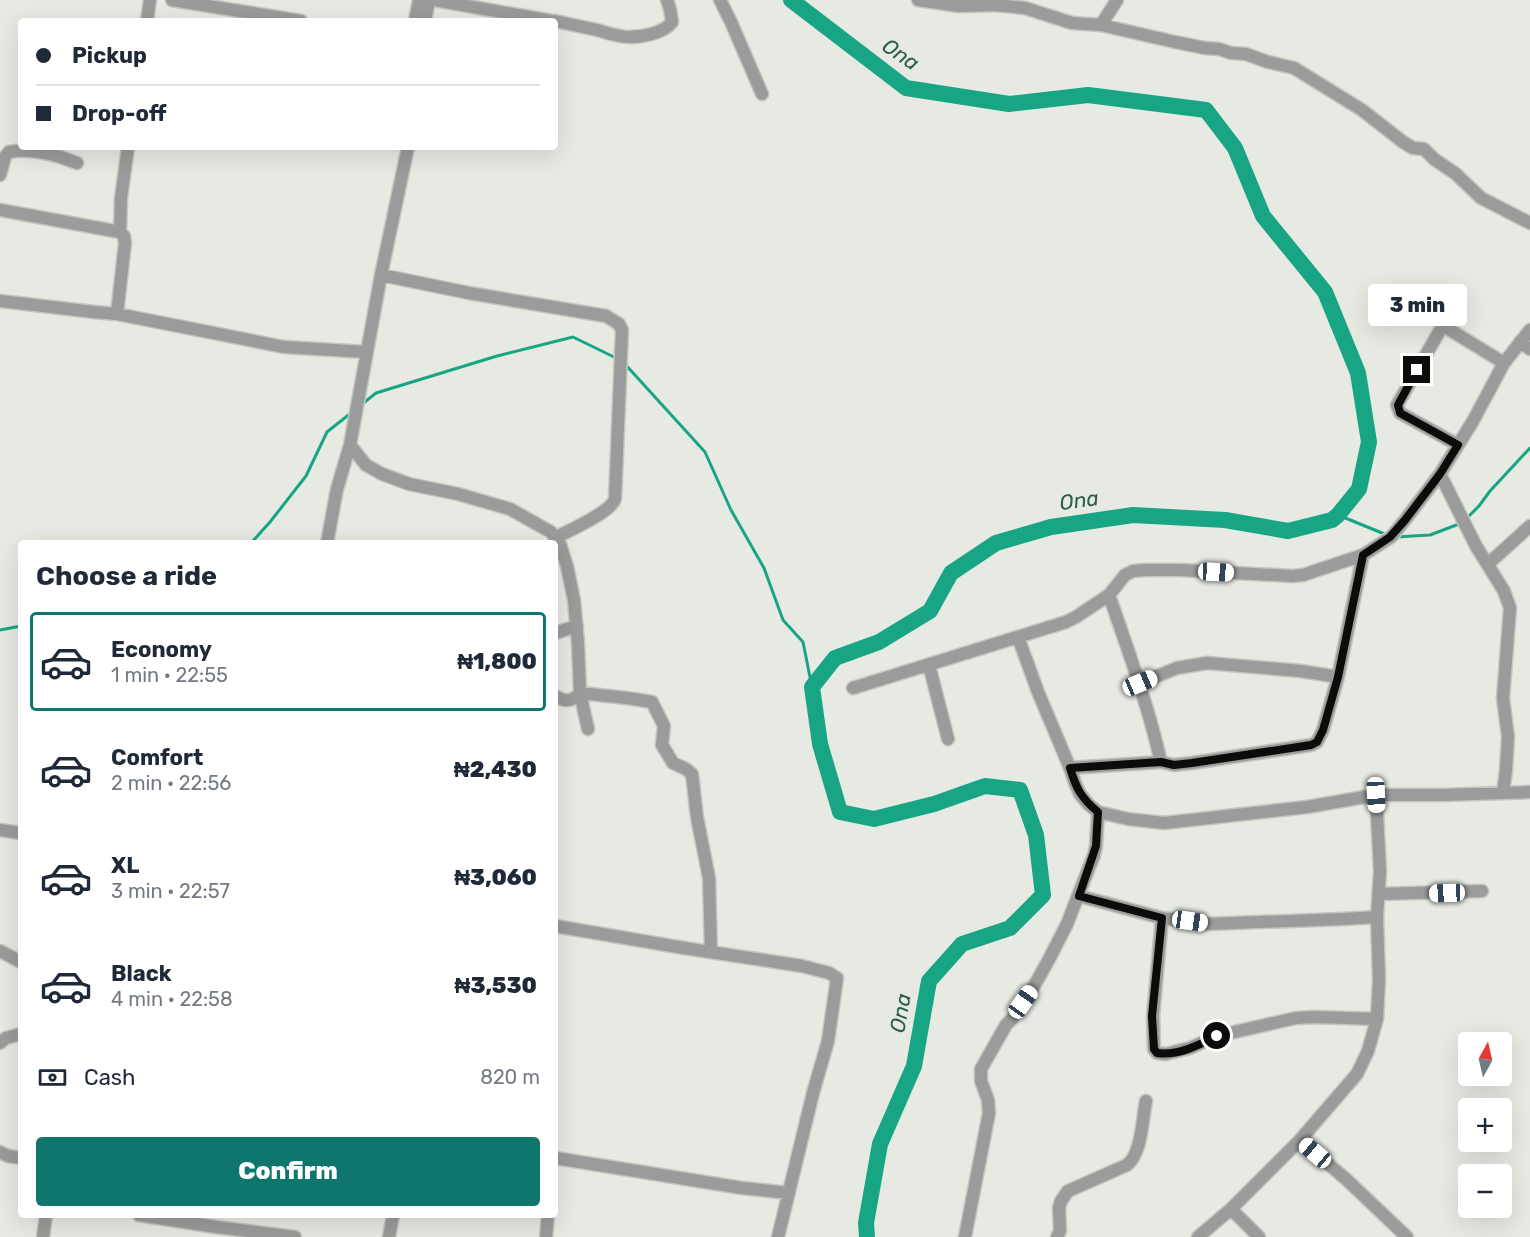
<!DOCTYPE html>
<meta charset="utf-8">
<style>
:root{--surface:#fff;--page:#f6f6f7;--text:#1f2937;--muted:#747a83;--line:#e0e1e3;--accent:#0f766e}
body{margin:0;font-family:Rubik,sans-serif;background:var(--page);color:var(--text);height:100vh;display:flex;flex-direction:column;font-size:22px;white-space:nowrap}
*{box-sizing:border-box;margin:0}
p{font-size:20px;color:var(--muted)}
.icon{flex:none;width:33px;height:33px;fill:none;stroke:currentColor;stroke-width:2;stroke-linecap:round;stroke-linejoin:round}
.map{position:relative;flex:1;overflow:hidden}
.panel{position:absolute;left:18px;top:540px;width:540px;height:678px;display:flex;flex-direction:column;background:var(--surface);border-radius:6px;box-shadow:0 6px 24px #0002}
.panel>*{flex:none}
.guide{position:absolute;left:18px;top:18px;width:540px;height:132px;border-radius:6px;box-shadow:0 6px 24px #0002;display:grid;align-content:center;height:132px;padding:0 18px;background:var(--surface)}
.needle{width:39px;rotate:8deg}
.controls{position:absolute;left:1458px;top:1032px;display:grid;gap:12px}
.controls a{display:grid;place-items:center;width:54px;height:54px;border-radius:6px;background:var(--surface);box-shadow:0 6px 24px #0002;font-size:30px}
.end{position:absolute;width:27px;height:27px;margin:-14px;border:8px solid #0c0d0b;background:#fff;box-shadow:0 0 0 3px #fff}
.from{border-radius:50%}
.bubble{position:absolute;height:42px;border-radius:6px;background:var(--surface);box-shadow:0 6px 24px #0002;font-size:20px;font-weight:800;line-height:42px;text-align:center}
.car{position:absolute;width:18px;height:36px;margin:-18px -9px;border-radius:8px;box-shadow:0 0 4px 2px #0007;background:linear-gradient(#fff 24%,#345 0 40%,#fff 0 76%,#345 0 86%,#fff 0)}
.guide b{display:flex;align-items:center;gap:21px;height:57px;font-size:22px}
.guide b+b{border-top:2px solid var(--line)}
.guide i{width:15px;height:15px;background:var(--text)}
ul{padding:0;list-style:none}
li{display:flex;align-items:center;gap:18px;height:99px;margin:0 12px 9px;padding:0 6px;border:3px solid transparent;border-radius:6px}
li div{flex:1}
li b{display:block;font-size:22px}
li em{font-style:normal;font-weight:800}
li.current{border-color:var(--accent)}
li>.icon{width:54px;height:54px;stroke-width:1.5}
h2{padding:0 18px;font-size:27px;line-height:72px}
.pay{display:flex;align-items:center;gap:15px;height:66px;padding:0 18px;font-size:22px}
.pay p{margin-inline-start:auto}
.cta{display:flex;gap:12px;margin-top:auto;padding:12px 18px}
.cta a{flex:1;height:69px;border-radius:6px;background:var(--accent);color:#fff;font-size:24px;font-weight:800;line-height:69px;text-align:center}
.map>svg:first-child{display:block}
.lines{fill:none;stroke-linecap:round;stroke-linejoin:round}
.stream{stroke:#18a583;stroke-width:3}
.river{stroke:#18a583;stroke-width:16}
.minor-casing{stroke:#c4c6c0;stroke-width:15}
.minor{stroke:#999c9a;stroke-width:12}
.route{stroke:#0c0d0b;stroke-width:8}
.labels{text-anchor:middle;dominant-baseline:central;stroke-width:6;stroke-linejoin:round;paint-order:stroke}
.water-label{font-size:21px;font-style:italic;fill:#2b5d4d;stroke:#e7e9e3}
</style>
<div class="map">
<svg width="1530" height="1237" viewBox="0 0 1530 1237">
<rect width="100%" height="100%" fill="#e7e9e3"/>
<g class="lines">
<path class="stream" d="M 624,363 L 705,452 L 731,510 L 764,568 L 783,620 L 803,642 L 812,687
M 361,405 L 376,393 L 497,356 L 573,337 L 616,358
M 1338,515 L 1387,535
M 1467,518 L 1479,506 L 1490,491 L 1530,448
M 1396,537 L 1430,535 L 1459,524
M 251,543 L 270,522 L 306,476 L 327,432 L 351,413
M 0,630 L 21,626"/>
<path class="river" d="M 791,0 L 906,88 L 1009,104 L 1088,95 L 1206,110 L 1235,148 L 1263,216 L 1325,292 L 1358,373 L 1369,442 L 1359,489 L 1338,515 L 1332,520 L 1288,531 L 1225,520 L 1133,515 L 1051,527 L 996,543 L 951,573 L 930,611 L 879,642 L 835,658 L 812,687 L 820,744 L 840,812 L 874,819 L 934,804 L 985,786 L 1020,790 L 1036,835 L 1043,895 L 1010,928 L 962,944 L 929,981 L 914,1066 L 880,1144 L 866,1223 L 867,1237"/>
<defs>
<path id="minor" d="M 172,0 L 301,21
M 434,0 L 552,21
M 720,0 L 731,22 L 762,94
M 918,0 L 959,6 L 994,5 L 1025,8 L 1072,23 L 1101,25 L 1175,42 L 1205,48 L 1219,49 L 1231,53 L 1246,54 L 1268,62 L 1294,68 L 1362,110 L 1403,142 L 1413,148 L 1424,149 L 1434,159 L 1456,174 L 1481,198 L 1530,223
M 147,21 L 150,0
M 415,21 L 419,0
M 425,21 L 429,0
M 555,21 C 569,24 583,27 597,30 C 608,33 618,37 629,37 C 643,37 664,33 672,22 L 670,9 L 667,0
M 1101,25 L 1117,0
M 0,175 L 5,157 L 9,152 C 32,148 55,154 77,163
M 0,210 L 120,232
M 381,275 L 469,293 L 606,316 L 619,324 L 622,330 L 615,499 C 610,513 570,530 555,538
M 1458,299 L 1397,405 L 1400,413 L 1458,445
M 0,301 L 94,312 L 117,314 L 284,347 L 366,352
M 117,314 L 125,243 L 124,236 L 120,232 L 121,198 L 128,147
M 1442,325 L 1504,363
M 1520,342 L 1530,349
M 350,445 L 366,465 L 382,474 L 409,484 L 458,494 L 510,509 L 551,532 L 560,544 L 567,566 L 574,600 L 578,643 L 580,693 L 588,729
M 1440,474 L 1476,546 L 1504,591 L 1510,608 L 1503,698 L 1508,737 L 1506,770 L 1503,792
M 327,543 L 337,489 L 350,445 L 381,275 L 408,147
M 1488,564 L 1530,526
M 1109,595 C 1128,650 1148,705 1161,762
M 555,633 L 577,626
M 1018,637 L 1038,692 L 1070,768 L 1075,783 L 1080,794 L 1088,804 L 1098,812 L 1128,819 L 1164,823 L 1307,807 L 1376,795 L 1442,795 L 1530,792
M 929,665 L 948,739
M 1140,683 L 1177,668 L 1207,663 L 1301,671 L 1338,677
M 853,688 L 1066,622 L 1076,617 L 1109,595 L 1125,575 L 1133,571 L 1146,570 L 1180,570 L 1292,576 L 1303,575 L 1363,555 L 1391,537 L 1405,520 L 1440,474 L 1473,421 L 1504,363 L 1530,330
M 555,696 C 565,702 572,702 580,693 L 627,698 L 652,702 L 664,726 L 662,745 L 673,763 L 686,769 L 692,774 L 697,817 L 709,878 L 711,952
M 1070,768 L 1161,762 L 1174,765 L 1192,763 L 1311,745 L 1317,742 L 1323,730 L 1338,677 L 1363,555
M 0,830 L 21,833
M 1379,894 L 1482,891
M 1079,896 L 1162,918 L 1207,924 L 1343,919 L 1377,917
M 1162,918 L 1153,1016 L 1154,1049 L 1157,1053 L 1166,1054 L 1190,1048 L 1217,1036 L 1296,1018 L 1314,1017 L 1377,1019
M 555,926 L 684,948 L 802,966 L 829,973 L 837,978 L 828,1041 L 813,1093 L 778,1237
M 0,951 L 21,962
M 0,1043 L 6,1038 L 21,1034
M 1300,1140 L 1347,1180 L 1407,1237
M 0,1152 L 8,1156 L 21,1158
M 555,1158 L 742,1188 L 789,1193
M 1231,1209 L 1259,1237
M 139,1215 L 216,1227 L 295,1237
M 43,1237 L 46,1215
M 389,1237 L 393,1215
M 546,1237 L 548,1215
M 965,1237 L 989,1113 L 988,1100 L 981,1081 L 981,1069 L 1006,1025 L 1012,1019 L 1034,986 L 1047,963 L 1067,924 L 1094,855 L 1096,846 L 1098,812
M 1057,1237 L 1060,1231 L 1059,1208 L 1061,1201 L 1068,1191 L 1127,1165 C 1142,1153 1142,1120 1146,1101
M 1198,1237 L 1231,1209 L 1300,1140 L 1357,1074 L 1368,1051 L 1377,1019 L 1379,979 L 1377,917 L 1380,871 L 1376,795"/>
</defs>
<use href="#minor" class="minor-casing"/>
<use href="#minor" class="minor"/>
</g>
<g class="lines">
<path class="route" d="M 1217,1036 C 1199,1045 1178,1056 1157,1053 L 1154,1049 L 1152,1016 L 1162,918 L 1079,896 L 1096,846 L 1098,812 C 1081,798 1076,788 1070,768 L 1161,762 L 1174,765 L 1192,763 L 1311,745 L 1317,742 L 1323,730 L 1338,677 L 1363,555 L 1390,537 L 1405,520 L 1440,474 L 1458,445 L 1400,413 L 1398,405 L 1417,370"/>
</g>
<g class="labels">
<g class="water-label">
<text transform="translate(901 54) rotate(34)">Ona</text>
<text transform="translate(1079 500) rotate(-8)">Ona</text>
<text transform="translate(900 1013) rotate(-80)">Ona</text>
</g>
</g>
</svg>
<div class="controls">
<a><svg class="needle" viewBox="-14 -14 28 28"><path d="M0-13l5 13h-10z" fill="#e53935"/><path d="M0 13l5-13h-10z" fill="#747a83"/></svg></a>
<a>+</a>
<a>−</a>
</div>
<i class="end from" style="left:1217px;top:1036px"></i>
<i class="end" style="left:1417px;top:370px"></i>
<div class="bubble" style="left:1368px;top:284px;width:99px">3 min</div>
<i class="car" style="left:1216px;top:572px;rotate:93deg"></i>
<i class="car" style="left:1140px;top:683px;rotate:67deg"></i>
<i class="car" style="left:1376px;top:795px;rotate:177deg"></i>
<i class="car" style="left:1447px;top:893px;rotate:268deg"></i>
<i class="car" style="left:1190px;top:921px;rotate:98deg"></i>
<i class="car" style="left:1023px;top:1002px;rotate:35deg"></i>
<i class="car" style="left:1315px;top:1153px;rotate:310deg"></i>
<div class="guide">
<b><i class="from"></i>Pickup</b>
<b><i></i>Drop-off</b>
</div>
<section class="panel">
<h2>Choose a ride</h2>
<ul>
<li class="current"><svg class="icon" aria-label="car" viewBox="0 0 24 24"><path d="M5 17H2v-5l4-1 3-4h7l3 4 3 1v5h-3M9 17h6M6 11h13"/><circle cx="7" cy="17" r="2"/><circle cx="17" cy="17" r="2"/></svg><div><b>Economy</b><p>1 min · 22:55</p></div><em>₦1,800</em></li>
<li><svg class="icon" aria-label="car" viewBox="0 0 24 24"><path d="M5 17H2v-5l4-1 3-4h7l3 4 3 1v5h-3M9 17h6M6 11h13"/><circle cx="7" cy="17" r="2"/><circle cx="17" cy="17" r="2"/></svg><div><b>Comfort</b><p>2 min · 22:56</p></div><em>₦2,430</em></li>
<li><svg class="icon" aria-label="car" viewBox="0 0 24 24"><path d="M5 17H2v-5l4-1 3-4h7l3 4 3 1v5h-3M9 17h6M6 11h13"/><circle cx="7" cy="17" r="2"/><circle cx="17" cy="17" r="2"/></svg><div><b>XL</b><p>3 min · 22:57</p></div><em>₦3,060</em></li>
<li><svg class="icon" aria-label="car" viewBox="0 0 24 24"><path d="M5 17H2v-5l4-1 3-4h7l3 4 3 1v5h-3M9 17h6M6 11h13"/><circle cx="7" cy="17" r="2"/><circle cx="17" cy="17" r="2"/></svg><div><b>Black</b><p>4 min · 22:58</p></div><em>₦3,530</em></li>
</ul>
<div class="pay"><svg class="icon" aria-label="cash" viewBox="0 0 24 24"><path d="M3 7h18v10H3z"/><circle cx="12" cy="12" r="2"/></svg>Cash<p>820 m</p></div>
<div class="cta"><a>Confirm</a></div>
</section>
</div>
